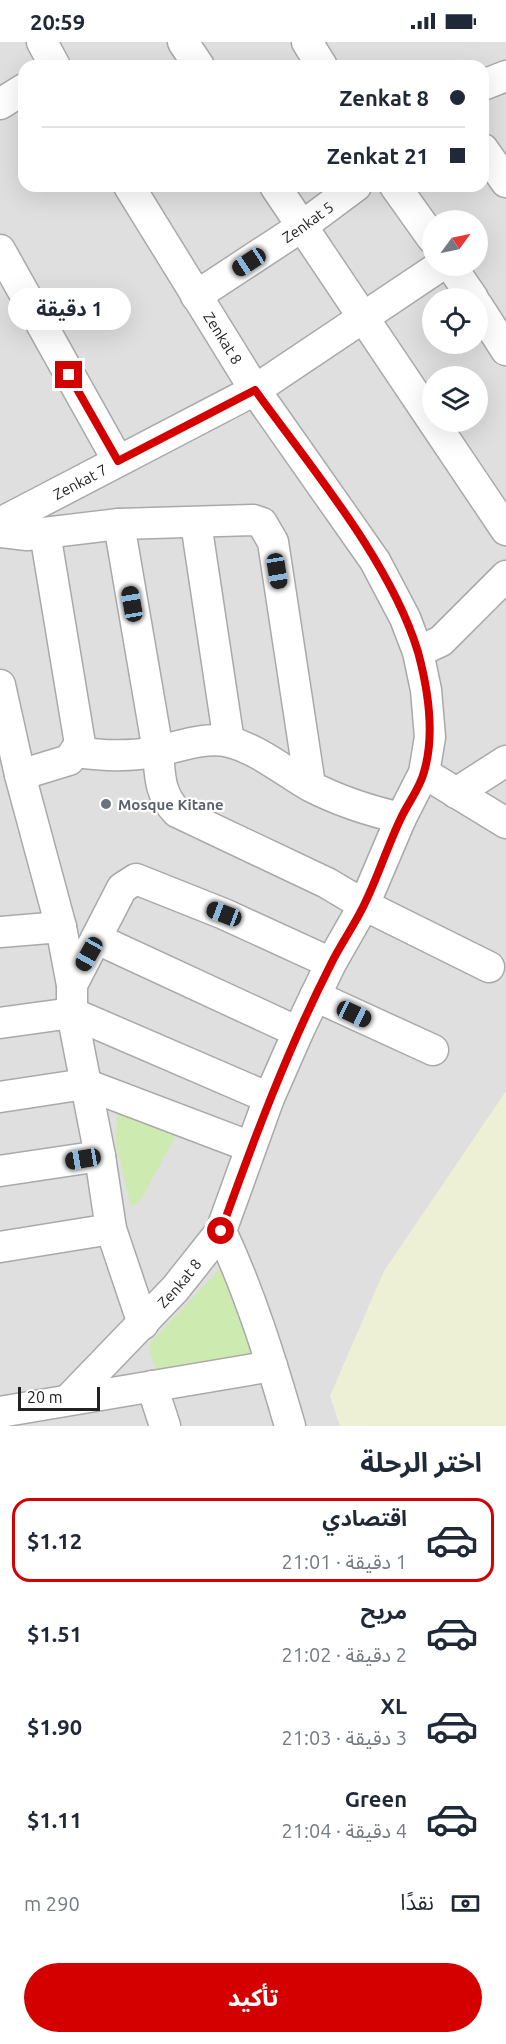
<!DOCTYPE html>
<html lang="ar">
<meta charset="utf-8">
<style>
:root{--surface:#fff;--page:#f2f2f3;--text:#1f2937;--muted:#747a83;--line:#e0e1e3;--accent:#d40000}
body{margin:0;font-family:Ubuntu,"Noto Sans Arabic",sans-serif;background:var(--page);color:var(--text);direction:rtl;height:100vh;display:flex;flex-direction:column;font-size:22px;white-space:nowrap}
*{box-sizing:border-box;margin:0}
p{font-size:20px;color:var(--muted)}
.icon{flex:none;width:33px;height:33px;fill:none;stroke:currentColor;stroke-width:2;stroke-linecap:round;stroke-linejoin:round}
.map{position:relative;height:1384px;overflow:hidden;direction:ltr}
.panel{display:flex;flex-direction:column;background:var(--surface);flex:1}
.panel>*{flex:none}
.hud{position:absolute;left:18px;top:18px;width:471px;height:132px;border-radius:18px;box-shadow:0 6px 24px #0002;direction:rtl;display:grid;align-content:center;height:132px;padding:0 24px;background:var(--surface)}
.needle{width:39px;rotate:57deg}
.tools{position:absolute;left:422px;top:168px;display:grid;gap:12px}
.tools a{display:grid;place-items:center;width:66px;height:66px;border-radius:50%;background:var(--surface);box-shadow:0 6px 24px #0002;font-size:30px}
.scale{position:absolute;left:18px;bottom:15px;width:82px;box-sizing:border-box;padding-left:6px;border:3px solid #222;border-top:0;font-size:16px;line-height:21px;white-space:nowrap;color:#222;-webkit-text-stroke:4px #fff;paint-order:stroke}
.end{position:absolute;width:27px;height:27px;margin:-14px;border:8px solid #d40000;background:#fff;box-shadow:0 0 0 3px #fff}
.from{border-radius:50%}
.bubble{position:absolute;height:42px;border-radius:21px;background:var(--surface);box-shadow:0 6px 24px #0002;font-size:20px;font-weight:700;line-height:42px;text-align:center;direction:rtl}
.car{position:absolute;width:18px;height:36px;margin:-18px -9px;border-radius:8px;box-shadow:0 0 4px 2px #0007;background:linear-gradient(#222 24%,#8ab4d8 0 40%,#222 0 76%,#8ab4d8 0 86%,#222 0)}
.hud b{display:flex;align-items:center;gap:21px;height:57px;font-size:22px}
.hud b+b{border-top:2px solid var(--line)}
.hud i{width:15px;height:15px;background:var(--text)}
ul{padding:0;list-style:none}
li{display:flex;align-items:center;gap:18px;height:84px;margin:0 12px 9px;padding:0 12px;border:3px solid transparent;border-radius:18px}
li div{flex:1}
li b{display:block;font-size:22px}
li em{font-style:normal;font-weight:700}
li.current{border-color:var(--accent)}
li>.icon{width:54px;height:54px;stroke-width:1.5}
h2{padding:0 24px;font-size:27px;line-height:72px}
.pay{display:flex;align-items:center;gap:15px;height:66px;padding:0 24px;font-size:22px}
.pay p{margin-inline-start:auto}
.button{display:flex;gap:12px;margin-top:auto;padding:12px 24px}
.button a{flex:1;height:69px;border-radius:36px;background:var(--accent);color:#fff;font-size:24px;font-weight:700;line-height:69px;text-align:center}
.status{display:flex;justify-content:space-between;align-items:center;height:42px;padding:0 30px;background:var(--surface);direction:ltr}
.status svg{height:16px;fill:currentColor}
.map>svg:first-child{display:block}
.residential{fill:#e0dfdf;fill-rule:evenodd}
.farmland{fill:#eef0d5}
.grass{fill:#cdebb0}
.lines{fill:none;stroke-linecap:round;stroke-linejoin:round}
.street-casing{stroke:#a9a9a9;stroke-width:33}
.street{stroke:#fff;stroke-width:30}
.route{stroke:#d40000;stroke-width:8}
.worship-dot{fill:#6b7280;stroke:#fff;stroke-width:2}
.labels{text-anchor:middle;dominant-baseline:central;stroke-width:4.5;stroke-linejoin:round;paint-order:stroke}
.street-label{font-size:15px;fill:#222;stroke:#fff}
.worship-label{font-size:15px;font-weight:bold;fill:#5b616d;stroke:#fff;text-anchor:start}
</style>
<div class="status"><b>20:59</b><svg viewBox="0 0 49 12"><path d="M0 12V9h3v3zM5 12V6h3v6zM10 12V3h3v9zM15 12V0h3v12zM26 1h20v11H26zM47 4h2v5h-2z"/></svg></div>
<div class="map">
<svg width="506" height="1384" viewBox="0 0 506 1384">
<rect width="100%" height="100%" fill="#f2efe9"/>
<path class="residential" d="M 0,0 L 506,0 L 506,1216 L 413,1384 L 0,1384 ZM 24,24 L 483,24 L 483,144 L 24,144 ZM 432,178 L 477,178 L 477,224 L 432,224 ZM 432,256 L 477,256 L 477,302 L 432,302 ZM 432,334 L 477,334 L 477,380 L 432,380 Z"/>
<path class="farmland" d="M 506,1049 L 506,1384 L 340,1384 L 330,1354 L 384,1229 Z"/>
<path class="grass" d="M 117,1065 L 179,1087 L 142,1156 L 131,1165 L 116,1102 Z
M 225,1221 L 256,1309 L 248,1316 L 158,1331 L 149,1310 L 150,1301 Z"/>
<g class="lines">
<defs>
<g id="street">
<path d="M 42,0 L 55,24"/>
<path d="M 183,0 L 199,24"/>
<path d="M 307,0 L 322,24"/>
<path d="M 483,43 L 506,34"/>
<path d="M 0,62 L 24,47"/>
<path d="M 483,107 L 506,140"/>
<path d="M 275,144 L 506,488"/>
<path d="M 395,144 L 432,196"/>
<path d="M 0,208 L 118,419"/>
<path d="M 451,224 L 473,256"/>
<path id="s1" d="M 196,254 L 301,185 L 356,144"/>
<path d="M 477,263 L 506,308"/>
<path id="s2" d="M 0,481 L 255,348 L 440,224"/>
<path d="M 196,481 L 229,700"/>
<path d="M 119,482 L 158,709 C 160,733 159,752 177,770 L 327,841 L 364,863 L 489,925"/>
<path d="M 0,490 L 27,493 L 119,482 L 253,478 L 262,481 L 273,500 L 310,743"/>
<path d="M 418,610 L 441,599 L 506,534"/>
<path d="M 0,643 L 20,733 L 61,885 L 72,943 L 72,971 L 100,1114 L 111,1187 L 143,1282"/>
<path d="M 76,710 C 103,714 132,715 158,709 C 181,704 206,694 230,700 C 259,708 284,729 310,744 C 339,759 370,769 401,776"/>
<path d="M 424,731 L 506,781"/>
<path d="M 20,733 L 69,718 L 80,702 L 45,491"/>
<path d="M 456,751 L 506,719"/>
<path d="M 0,890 L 61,885"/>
<path d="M 97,897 L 298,990"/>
<path d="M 72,943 L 122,846 L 136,837 L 224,872 L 331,921"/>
<path d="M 315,954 L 433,1008"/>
<path d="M 0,981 L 72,971 L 269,1056"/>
<path d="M 0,1055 L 85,1042 L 251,1105"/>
<path d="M 0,1129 L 100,1114"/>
<path d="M 221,1189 C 250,1251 271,1318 290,1384"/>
<path d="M 0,1205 L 111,1187"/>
<path d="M 152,1344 L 165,1384"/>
<path id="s3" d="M 69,1357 L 175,1247 L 221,1189 L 269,1056 L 298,990 L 331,921 L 364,863 L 401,776 L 424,731 L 430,695 L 426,648 L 418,610 L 405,576 L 375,519 L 255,348 L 129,144"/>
<path d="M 0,1370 L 272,1324"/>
</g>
</defs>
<use href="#street" class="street-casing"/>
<use href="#street" class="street"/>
</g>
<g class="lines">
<path class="route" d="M 69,333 L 118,419 L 255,348 C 310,424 391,520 418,610 C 428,647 435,693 424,730 C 420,746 408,761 401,776 C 387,805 378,835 364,863 C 354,884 340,903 330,924 C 286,1011 254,1097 221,1189"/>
</g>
<circle class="worship-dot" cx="106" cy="762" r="6"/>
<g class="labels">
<g class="street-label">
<text stroke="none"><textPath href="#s1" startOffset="134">Zenkat 5</textPath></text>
<text transform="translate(223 296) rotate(58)">Zenkat 8</text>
<text stroke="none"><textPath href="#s2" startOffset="90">Zenkat 7</textPath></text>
<text stroke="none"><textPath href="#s3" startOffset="160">Zenkat 8</textPath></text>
</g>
<g class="worship-label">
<text x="118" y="762">Mosque Kitane</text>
</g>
</g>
</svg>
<div class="tools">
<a><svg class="needle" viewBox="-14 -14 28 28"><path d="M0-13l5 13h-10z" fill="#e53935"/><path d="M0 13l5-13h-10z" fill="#747a83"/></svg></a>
<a><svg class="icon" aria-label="locate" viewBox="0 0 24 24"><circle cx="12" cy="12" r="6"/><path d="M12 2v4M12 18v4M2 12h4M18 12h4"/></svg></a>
<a><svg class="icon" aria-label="layers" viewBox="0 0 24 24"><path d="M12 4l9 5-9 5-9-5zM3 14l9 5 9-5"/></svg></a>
</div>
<div class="scale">20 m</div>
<i class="end from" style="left:221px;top:1189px"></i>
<i class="end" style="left:69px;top:333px"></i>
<div class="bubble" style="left:8px;top:246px;width:123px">1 دقيقة</div>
<i class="car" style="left:249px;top:220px;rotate:237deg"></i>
<i class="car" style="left:277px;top:529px;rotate:171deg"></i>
<i class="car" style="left:132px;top:562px;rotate:350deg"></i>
<i class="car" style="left:224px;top:872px;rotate:291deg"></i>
<i class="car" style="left:89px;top:912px;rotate:209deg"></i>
<i class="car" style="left:354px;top:972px;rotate:115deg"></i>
<i class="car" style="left:83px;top:1117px;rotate:260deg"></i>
<div class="hud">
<b><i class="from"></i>Zenkat 8</b>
<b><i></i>Zenkat 21</b>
</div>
</div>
<section class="panel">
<h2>اختر الرحلة</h2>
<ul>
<li class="current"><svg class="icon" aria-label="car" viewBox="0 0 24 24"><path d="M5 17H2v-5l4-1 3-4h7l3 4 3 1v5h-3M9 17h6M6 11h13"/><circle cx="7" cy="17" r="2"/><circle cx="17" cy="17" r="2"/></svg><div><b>اقتصادي</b><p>1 دقيقة · 21:01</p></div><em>$1.12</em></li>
<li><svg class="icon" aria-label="car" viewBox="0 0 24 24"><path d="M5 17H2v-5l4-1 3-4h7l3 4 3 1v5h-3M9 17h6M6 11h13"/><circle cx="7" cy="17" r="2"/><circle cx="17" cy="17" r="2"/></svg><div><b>مريح</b><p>2 دقيقة · 21:02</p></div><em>$1.51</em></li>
<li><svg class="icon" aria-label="car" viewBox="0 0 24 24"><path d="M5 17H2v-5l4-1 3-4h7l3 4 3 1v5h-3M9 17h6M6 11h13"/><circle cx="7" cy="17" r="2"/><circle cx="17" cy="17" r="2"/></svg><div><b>XL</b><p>3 دقيقة · 21:03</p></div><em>$1.90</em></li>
<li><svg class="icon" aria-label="car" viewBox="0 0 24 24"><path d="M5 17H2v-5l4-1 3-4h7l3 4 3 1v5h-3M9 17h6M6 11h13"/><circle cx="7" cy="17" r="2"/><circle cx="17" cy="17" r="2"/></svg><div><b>Green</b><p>4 دقيقة · 21:04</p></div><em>$1.11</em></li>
</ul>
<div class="pay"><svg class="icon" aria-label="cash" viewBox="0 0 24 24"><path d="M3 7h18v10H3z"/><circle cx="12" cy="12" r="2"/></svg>نقدًا<p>290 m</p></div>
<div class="button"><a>تأكيد</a></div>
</section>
